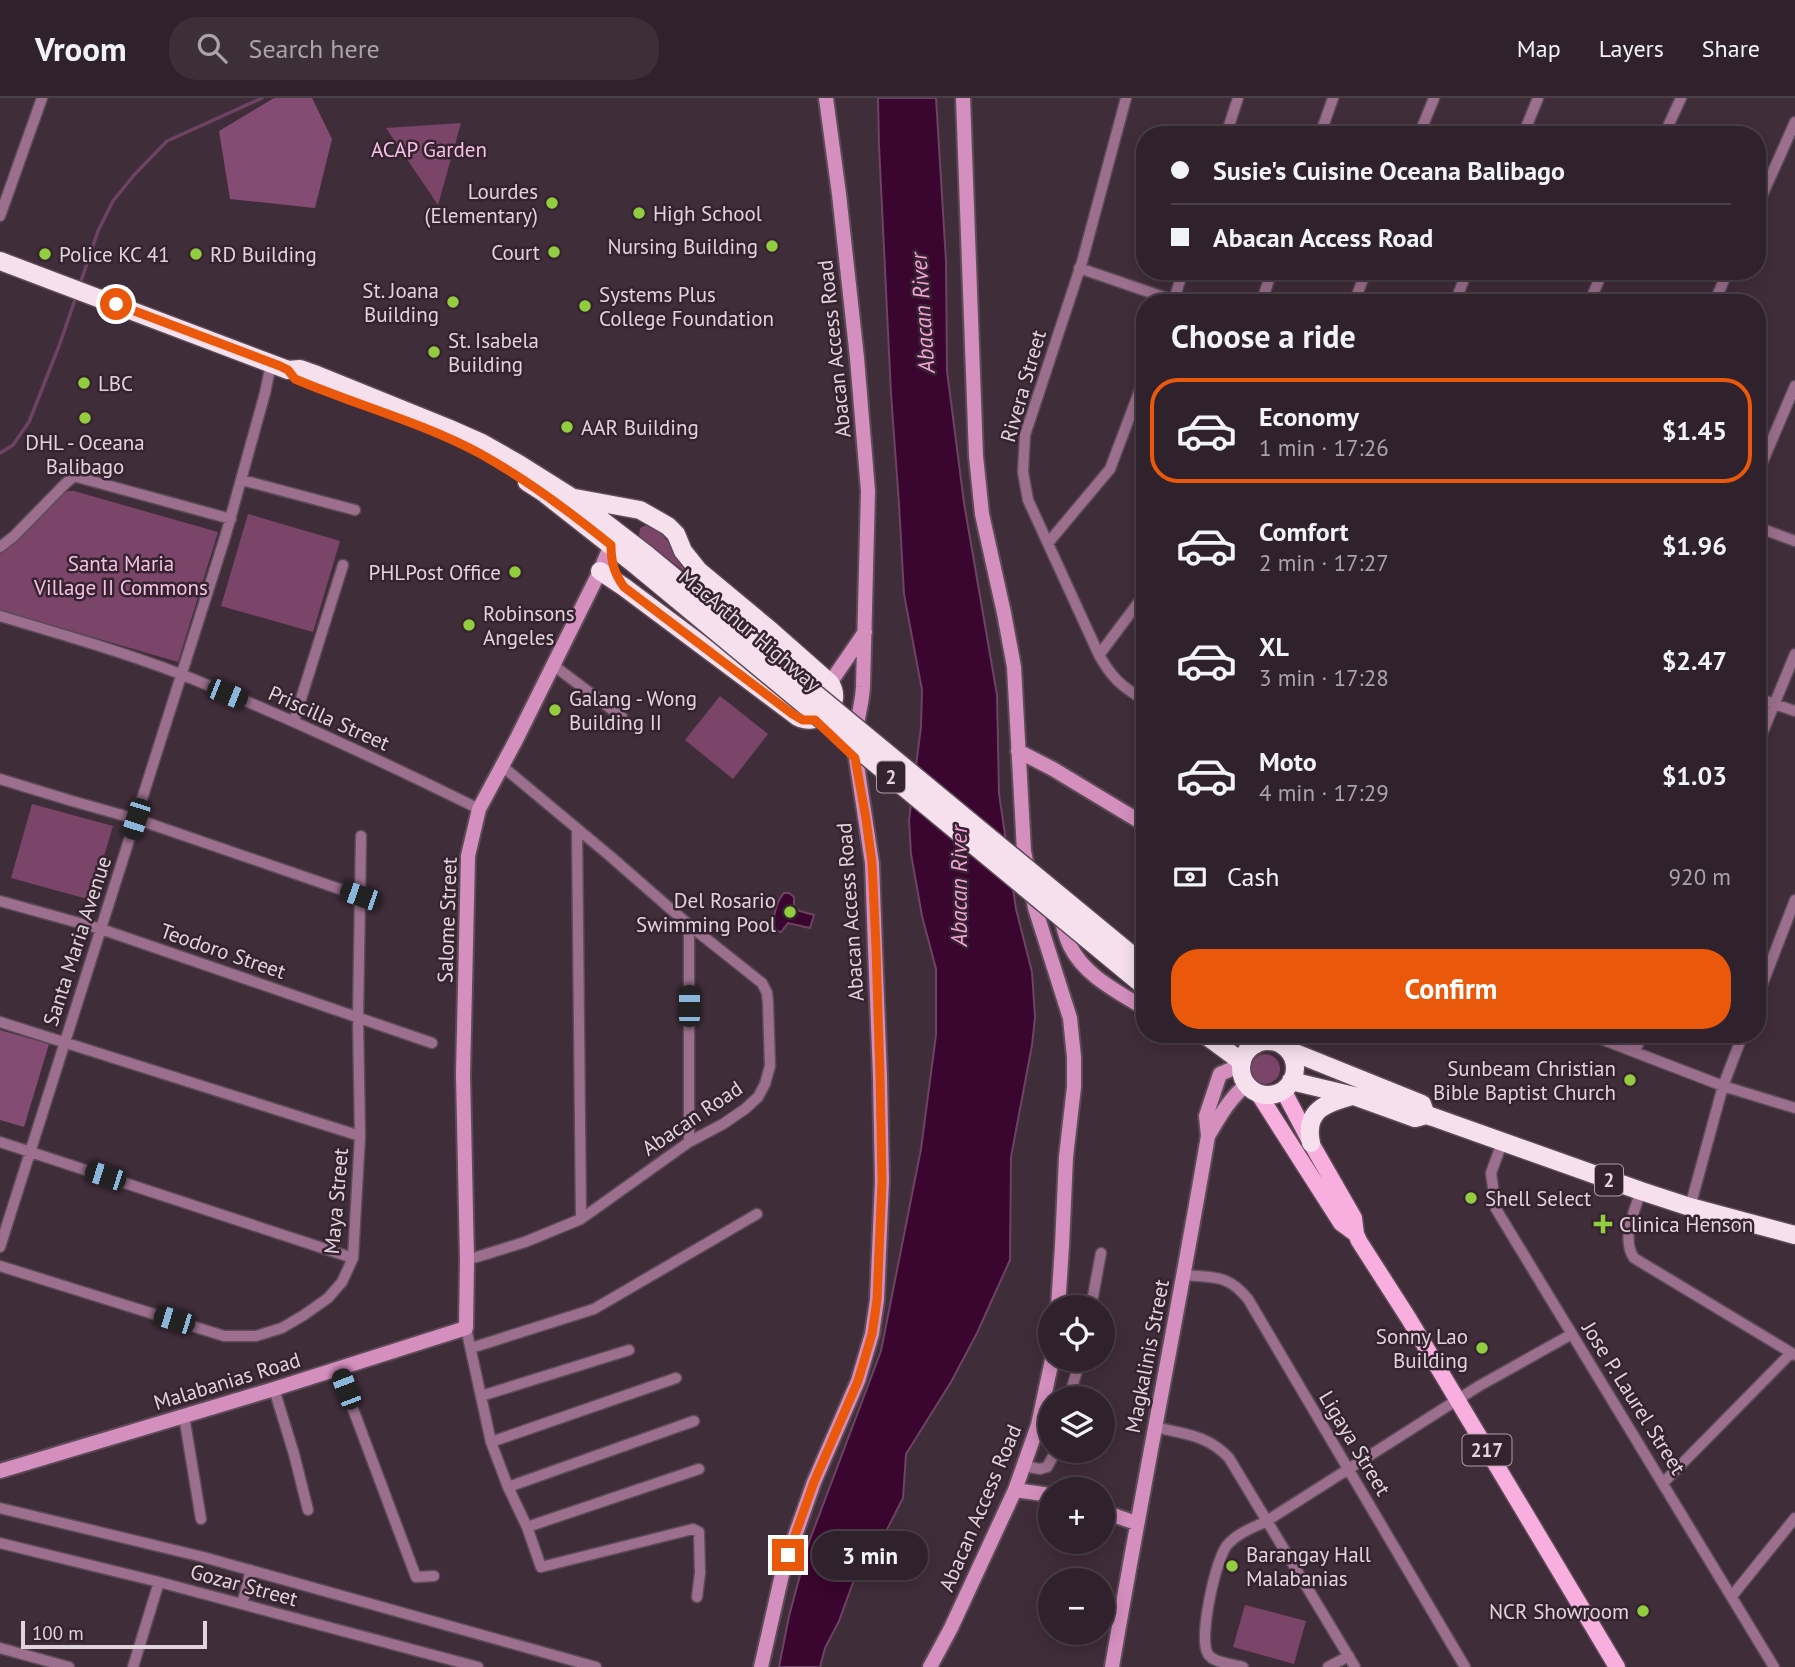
<!DOCTYPE html>
<meta charset="utf-8">
<style>
:root{--surface:#30222c;--page:#3c2f38;--text:#f1f3f6;--muted:#a8a4a9;--line:#4b3f48;--accent:#ea580c}
body{margin:0;font-family:"PT Sans",sans-serif;background:var(--page);color:var(--text);height:100vh;display:flex;flex-direction:column;font-size:26px;white-space:nowrap}
*{box-sizing:border-box;margin:0}
p{font-size:23px;color:var(--muted)}
.icon{flex:none;width:38px;height:38px;fill:none;stroke:currentColor;stroke-width:2;stroke-linecap:round;stroke-linejoin:round}
.map{position:relative;flex:1;overflow:hidden}
.sheet{position:absolute;left:1136px;top:196px;width:630px;height:749px;display:flex;flex-direction:column;background:var(--surface);border-radius:28px;box-shadow:0 4px 18px #0003,0 0 0 2px var(--line)}
.sheet>*{flex:none}
.banner{position:absolute;left:1136px;top:28px;width:630px;height:154px;border-radius:28px;box-shadow:0 4px 18px #0003,0 0 0 2px var(--line);display:grid;align-content:center;height:154px;padding:0 35px;background:var(--surface)}
.controls{position:absolute;left:1038px;top:1197px;display:grid;gap:14px}
.controls a{display:grid;place-items:center;width:77px;height:77px;border-radius:50%;background:var(--surface);box-shadow:0 4px 18px #0003,0 0 0 2px var(--line);font-size:35px}
.scale{position:absolute;left:21px;bottom:18px;width:186px;box-sizing:border-box;padding-left:7px;border:4px solid #e1d4dc;border-top:0;font-size:19px;line-height:24px;white-space:nowrap;color:#e1d4dc;-webkit-text-stroke:5px #362330;paint-order:stroke}
.end{position:absolute;width:32px;height:32px;margin:-16px;border:9px solid #ea580c;background:#fff;box-shadow:0 0 0 4px #fff}
.from{border-radius:50%}
.bubble{position:absolute;height:49px;border-radius:24px;background:var(--surface);box-shadow:0 4px 18px #0003,0 0 0 2px var(--line);font-size:23px;font-weight:700;line-height:49px;text-align:center}
.car{position:absolute;width:21px;height:42px;margin:-21px -10px;border-radius:9px;box-shadow:0 0 5px 2px #0007;background:linear-gradient(#222 24%,#8ab4d8 0 40%,#222 0 76%,#8ab4d8 0 86%,#222 0)}
.banner b{display:flex;align-items:center;gap:24px;height:66px;font-size:26px}
.banner b+b{border-top:2px solid var(--line)}
.banner i{width:18px;height:18px;background:var(--text)}
ul{padding:0;list-style:none}
li{display:flex;align-items:center;gap:21px;height:105px;margin:0 14px 10px;padding:0 21px;border:4px solid transparent;border-radius:28px}
li div{flex:1}
li b{display:block;font-size:26px}
li em{font-style:normal;font-weight:700}
li.active{border-color:var(--accent)}
li>.icon{width:63px;height:63px;stroke-width:1.5}
h2{padding:0 35px;font-size:32px;line-height:84px}
.pay{display:flex;align-items:center;gap:18px;height:77px;padding:0 35px;font-size:26px}
.pay p{margin-inline-start:auto}
.cta{display:flex;gap:14px;margin-top:auto;padding:14px 35px}
.cta a{flex:1;height:80px;border-radius:28px;background:var(--accent);color:#fff;font-size:28px;font-weight:700;line-height:80px;text-align:center}
header{display:flex;align-items:center;gap:42px;box-sizing:border-box;height:98px;padding:0 35px;background:var(--surface);border-bottom:2px solid var(--line)}
header strong{font-size:33px}
nav{display:flex;gap:38px;margin-inline-start:auto;font-size:24px}
.search{width:490px;height:63px;background:var(--page);display:flex;align-items:center;gap:18px;box-sizing:border-box;padding:0 24px;border-radius:28px;color:var(--muted);font-size:26px}
.map>svg:first-child{display:block}
.green{fill:#7b456a}
.forest{fill:#854c73}
.water{fill:#3a052e;stroke:#6c4362;stroke-width:2}
.lines{fill:none;stroke-linecap:round;stroke-linejoin:round}
.stream{stroke:#6c4362;stroke-width:3.5}
.street-casing{stroke:#5d4b57;stroke-width:13}
.secondary-casing{stroke:#5d4b57;stroke-width:18}
.primary-casing{stroke:#5d4b57;stroke-width:19}
.highway-casing{stroke:#5d4b57;stroke-width:21}
.street{stroke:#9b6f8d;stroke-width:10}
.secondary{stroke:#d58fbf;stroke-width:14}
.primary{stroke:#f8afe0;stroke-width:16}
.highway{stroke:#f6e0ee;stroke-width:18}
.highway-bridge-casing{stroke:#5d4b57;stroke-width:21;stroke-linecap:butt}
.highway-bridge{stroke:#f6e0ee;stroke-width:18}
.route{stroke:#ea580c;stroke-width:9}
.poi-dot{fill:#92cd3f;stroke:#362330;stroke-width:2.5}
.labels{text-anchor:middle;dominant-baseline:central;stroke-width:5;stroke-linejoin:round;paint-order:stroke}
.shield{fill:#362330;stroke:#ae9fa8;stroke-width:2}
.shield-label{font-size:19px;font-weight:bold;fill:#e1d4dc}
.park-label{font-size:21px;fill:#f6c1e4;stroke:#362330}
.poi-label{font-size:21px;fill:#e1d4dc;stroke:#362330;text-anchor:start}
.street-label{font-size:21px;fill:#e1d4dc;stroke:#362330}
.water-label{font-size:23px;font-style:italic;fill:#f5a0da;stroke:#362330}
</style>
<header>
<strong>Vroom</strong>
<div class="search"><svg class="icon" aria-label="search" viewBox="0 0 24 24"><circle cx="10" cy="10" r="6"/><path d="M15 15l6 6"/></svg>Search here</div>
<nav><a>Map</a><a>Layers</a><a>Share</a></nav>
</header>
<div class="map">
<svg width="1795" height="1569" viewBox="0 0 1795 1569">
<rect width="100%" height="100%" fill="#402d3a"/>
<path class="green" d="M 461,25 L 438,107 L 386,30 Z
M 68,393 L 74,393 L 218,434 L 178,564 L 0,512 L 0,451 L 64,395 Z
M 248,416 L 340,443 L 313,534 L 221,508 Z
M 648,426 L 657,431 L 700,481 L 704,489 L 639,438 L 640,430 Z
M 720,598 L 768,636 L 733,681 L 685,642 Z
M 32,706 L 113,728 L 91,802 L 11,780 Z
M1250 971a15 15 0 1 1 30 0a15 15 0 1 1-30 0Z
M 1245,1507 L 1306,1523 L 1294,1566 L 1233,1549 Z"/>
<path class="forest" d="M 274,0 L 312,0 L 332,41 L 315,110 L 230,101 L 219,33 Z
M 0,932 L 49,946 L 24,1029 L 0,1022 Z"/>
<path class="water" d="M 878,0 L 936,0 L 946,163 L 947,273 L 964,405 L 997,597 L 999,696 L 1016,811 L 1032,874 L 1035,919 L 1032,947 L 1011,1059 L 1010,1162 L 977,1235 L 951,1284 L 906,1356 L 903,1400 L 879,1447 L 858,1471 L 839,1523 L 825,1550 L 820,1569 L 779,1569 L 789,1518 L 809,1444 L 881,1253 L 921,1051 L 936,937 L 936,871 L 922,818 L 911,756 L 909,722 L 921,629 L 922,592 L 904,496 L 899,406 L 891,296 L 879,47 Z
M 784,795 L 789,795 L 794,799 L 794,809 L 796,812 L 814,817 L 810,830 L 788,825 L 781,834 L 774,832 C 771,823 777,802 784,795 Z"/>
<g class="lines">
<path class="stream" d="M 79,189 L 98,133 L 113,103 L 134,77 L 167,43 L 262,0
M 0,355 L 13,347 L 29,324 L 59,248 L 76,199"/>
<defs>
<path id="street" d="M 1126,0 L 1082,164 L 1025,337 L 1023,374 L 1028,402 L 1099,557 C 1112,580 1121,588 1144,602
M 1226,37 L 1238,0
M 1320,37 L 1333,0
M 1419,37 L 1434,0
M 1523,37 L 1538,0
M 1664,37 L 1681,0
M 1757,109 L 1795,24
M 0,118 L 42,0
M 1079,170 L 1181,205
M 1173,205 L 1183,173
M 1261,205 L 1272,173
M 1354,205 L 1366,173
M 1455,205 L 1467,173
M 1589,205 L 1603,173
M 1714,205 L 1728,173
M 1757,377 L 1795,288
M 242,382 L 355,412
M 1757,429 L 1795,443
M 1048,445 L 1110,371 L 1144,281
M 0,449 L 14,438 L 65,386 L 73,379 L 77,379 L 231,421
M 0,518 C 61,536 123,554 183,577 C 283,617 382,663 479,711
M 1099,557 L 1144,497
M 553,567 L 622,619
M 1757,600 L 1795,613
M 294,623 L 343,467
M 1757,648 L 1795,556
M 0,681 L 72,703 L 136,721 L 360,798
M 577,731 L 581,1121
M 0,803 L 101,831 L 432,945
M 1757,900 L 1795,802
M 0,924 L 360,1038
M 1588,936 L 1723,988 L 1795,1010
M 1283,939 L 1284,936
M 1635,954 L 1642,936
M 0,1044 L 353,1160
M 689,1044 L 689,827
M 1502,1045 L 1491,1075 L 1496,1111 L 1774,1569
M 1641,1093 C 1634,1114 1621,1141 1634,1160 L 1795,1257
M 1690,1109 L 1723,988 L 1743,936
M 0,1149 L 226,436 L 265,295 L 271,266
M 467,1162 L 525,1144 L 581,1121 L 689,1044 L 723,1026 L 745,1011 L 758,999 L 765,986 L 770,968 L 768,905 L 767,895 L 762,885 L 689,827 L 610,758 L 502,668
M 0,1168 L 224,1238 L 256,1238 L 282,1230 L 304,1217 L 328,1200 L 342,1184 L 353,1160 L 360,1038 L 358,920 L 361,738
M 1184,1177 C 1214,1180 1228,1176 1248,1201 L 1465,1569
M 1091,1209 L 1101,1155
M 466,1230 L 491,1344 L 508,1389 L 527,1429 L 541,1469 L 693,1431 L 699,1434 L 700,1475 L 697,1499
M 471,1250 L 594,1211 L 757,1116
M 338,1271 L 416,1479 L 434,1478
M 274,1291 L 294,1356 L 308,1412
M 481,1298 L 629,1252
M 1069,1300 L 1080,1262
M 184,1318 L 201,1421
M 1155,1329 C 1184,1336 1208,1337 1229,1360 L 1355,1569
M 491,1344 L 676,1280
M 1024,1368 L 1040,1371 L 1047,1369 L 1056,1353
M 1663,1385 L 1791,1255
M 508,1389 L 694,1323
M 0,1410 L 203,1459 L 596,1569
M 527,1429 L 699,1371
M 0,1445 L 159,1484 L 478,1569
M 1732,1498 L 1795,1420
M 242,1506 L 251,1472
M 0,1550 L 69,1569
M 133,1569 L 159,1484
M 1243,1569 C 1233,1566 1213,1565 1208,1556 C 1198,1541 1216,1458 1228,1446 C 1238,1435 1252,1430 1265,1424 L 1479,1288 L 1572,1236
M 1328,1569 L 1349,1558"/>
<path id="secondary" d="M 963,0 L 976,358 L 982,416 L 1004,515 L 1014,569 L 1024,753 L 1035,810 L 1070,920 L 1074,959 L 1074,989 L 1066,1059 L 1062,1148 L 1058,1209
M 830,585 L 865,534
M 1018,653 L 1053,671 L 1144,726
M 1060,816 C 1063,827 1065,838 1070,848 C 1085,878 1117,893 1144,910
M 1208,1038 C 1220,1018 1229,1001 1247,986
M 0,1373 L 274,1291 L 466,1230 L 467,1162 L 463,976 L 468,758 L 479,711 L 516,642 L 600,473 L 611,447
M 1015,1392 L 1050,1397
M 1102,1413 L 1136,1425
M 761,1569 L 783,1472 L 814,1384 L 858,1283 L 872,1236 L 877,1202 L 882,1083 L 880,979 L 875,849 L 872,765 L 854,647 C 855,627 862,609 863,589 L 868,393 L 857,260 L 839,96 L 826,0
M 930,1569 L 951,1530 L 1015,1392 L 1038,1327 L 1052,1262
M 1112,1569 C 1142,1391 1178,1215 1208,1038 L 1206,1018 L 1220,976 L 1241,967"/>
<path id="primary" d="M 1283,992 L 1311,1045 L 1354,1120 L 1356,1136 L 1359,1143 L 1409,1221 L 1617,1569
M 1258,995 L 1341,1125 L 1356,1136"/>
<path id="highway" d="M 0,163 L 288,272 L 300,271 L 317,277 L 448,330 L 482,345 L 519,366 L 573,400 L 647,457
M 527,384 L 544,395 L 638,469
M 575,400 L 640,412 L 668,428 L 676,436 L 683,453 L 699,473 L 770,532 L 830,585 C 844,606 820,630 798,619 L 624,489 L 600,473
M 1204,936 L 1242,964
M 1239,936 L 1255,947
M1241 970a27 27 0 1 1 54 0a27 27 0 1 1-54 0Z
M 1288,952 L 1422,1006 L 1426,1017
M 1291,983 L 1354,998 L 1415,1020 L 1426,1017 L 1433,1019 L 1641,1093 L 1690,1109 L 1795,1137
M 1311,1045 C 1304,1012 1326,1005 1352,998"/>
</defs>
<use href="#street" class="street-casing"/>
<use href="#secondary" class="secondary-casing"/>
<use href="#primary" class="primary-casing"/>
<use href="#highway" class="highway-casing"/>
<use href="#street" class="street"/>
<use href="#secondary" class="secondary"/>
<use href="#primary" class="primary"/>
<use href="#highway" class="highway"/>
<defs>
<path id="highway-bridge" d="M 647,457 L 1144,867
M 638,469 L 1144,888"/>
</defs>
<use href="#highway-bridge" class="highway-bridge-casing"/>
<use href="#highway-bridge" class="highway-bridge"/>
</g>
<g class="lines">
<path class="route" d="M 116,206 L 280,268 L 288,272 L 295,281 C 356,307 421,324 479,355 C 526,381 569,413 611,447 C 611,464 614,475 624,489 L 791,615 L 803,622 L 815,622 L 855,660 L 866,721 L 872,765 L 876,849 L 880,979 L 882,1083 L 877,1202 L 872,1236 L 858,1283 L 814,1384 L 788,1457"/>
</g>
<g class="poi-dot">
<circle cx="552" cy="105" r="7"/>
<circle cx="639" cy="115" r="7"/>
<circle cx="772" cy="148" r="7"/>
<circle cx="554" cy="154" r="7"/>
<circle cx="45" cy="156" r="7"/>
<circle cx="196" cy="156" r="7"/>
<circle cx="453" cy="204" r="7"/>
<circle cx="585" cy="208" r="7"/>
<circle cx="434" cy="254" r="7"/>
<circle cx="84" cy="285" r="7"/>
<circle cx="85" cy="320" r="7"/>
<circle cx="567" cy="329" r="7"/>
<circle cx="515" cy="474" r="7"/>
<circle cx="469" cy="527" r="7"/>
<circle cx="555" cy="612" r="7"/>
<circle cx="790" cy="814" r="7"/>
<circle cx="1630" cy="982" r="7"/>
<circle cx="1471" cy="1100" r="7"/>
<path d="M1599.5 1115.5h7v7h7v7h-7v7h-7v-7h-7v-7h7z"/>
<circle cx="1482" cy="1250" r="7"/>
<circle cx="1232" cy="1468" r="7"/>
<circle cx="1643" cy="1513" r="7"/>
</g>
<g class="labels">
<g class="shield">
<rect x="877" y="663.5" width="28" height="31" rx="5"/>
<rect x="1595" y="1066.5" width="28" height="31" rx="5"/>
<rect x="1462.5" y="1336.5" width="49" height="31" rx="5"/>
</g>
<g class="shield-label">
<text x="891" y="679">2</text>
<text x="1609" y="1082">2</text>
<text x="1487" y="1352">217</text>
</g>
<g class="park-label">
<text x="429" y="51">ACAP Garden</text>
<text x="121" y="465">Santa Maria<tspan x="121" dy="24">Village II Commons</tspan></text>
</g>
<g class="poi-label">
<text x="538" y="93" text-anchor="end">Lourdes<tspan x="538" dy="24">(Elementary)</tspan></text>
<text x="653" y="115">High School</text>
<text x="758" y="148" text-anchor="end">Nursing Building</text>
<text x="540" y="154" text-anchor="end">Court</text>
<text x="59" y="156">Police KC 41</text>
<text x="210" y="156">RD Building</text>
<text x="439" y="192" text-anchor="end">St. Joana<tspan x="439" dy="24">Building</tspan></text>
<text x="599" y="196">Systems Plus<tspan x="599" dy="24">College Foundation</tspan></text>
<text x="448" y="242">St. Isabela<tspan x="448" dy="24">Building</tspan></text>
<text x="98" y="285">LBC</text>
<text x="581" y="329">AAR Building</text>
<text x="85" y="344" text-anchor="middle">DHL - Oceana<tspan x="85" dy="24">Balibago</tspan></text>
<text x="501" y="474" text-anchor="end">PHLPost Office</text>
<text x="483" y="515">Robinsons<tspan x="483" dy="24">Angeles</tspan></text>
<text x="569" y="600">Galang - Wong<tspan x="569" dy="24">Building II</tspan></text>
<text x="776" y="802" text-anchor="end">Del Rosario<tspan x="776" dy="24">Swimming Pool</tspan></text>
<text x="1616" y="970" text-anchor="end">Sunbeam Christian<tspan x="1616" dy="24">Bible Baptist Church</tspan></text>
<text x="1485" y="1100">Shell Select</text>
<text x="1619" y="1126">Clinica Henson</text>
<text x="1468" y="1238" text-anchor="end">Sonny Lao<tspan x="1468" dy="24">Building</tspan></text>
<text x="1246" y="1456">Barangay Hall<tspan x="1246" dy="24">Malabanias</tspan></text>
<text x="1629" y="1513" text-anchor="end">NCR Showroom</text>
</g>
<g class="street-label">
<text transform="translate(834 251) rotate(-96)">Abacan Access Road</text>
<text transform="translate(1023 288) rotate(-74)">Rivera Street</text>
<text transform="translate(750 532) rotate(40)">MacArthur Highway</text>
<text transform="translate(329 620) rotate(24)">Priscilla Street</text>
<text transform="translate(850 814) rotate(-94)">Abacan Access Road</text>
<text transform="translate(447 822) rotate(-88)">Salome Street</text>
<text transform="translate(77 843) rotate(-72)">Santa Maria Avenue</text>
<text transform="translate(223 853) rotate(19)">Teodoro Street</text>
<text transform="translate(692 1020) rotate(-34)">Abacan Road</text>
<text transform="translate(336 1103) rotate(-85)">Maya Street</text>
<text transform="translate(1147 1258) rotate(-79)">Magkalinis Street</text>
<text transform="translate(227 1283) rotate(-17)">Malabanias Road</text>
<text transform="translate(1634 1300) rotate(58)">Jose P. Laurel Street</text>
<text transform="translate(1355 1345) rotate(59)">Ligaya Street</text>
<text transform="translate(980 1410) rotate(-67)">Abacan Access Road</text>
<text transform="translate(244 1487) rotate(15)">Gozar Street</text>
</g>
<g class="water-label">
<text transform="translate(922 215) rotate(-94)">Abacan River</text>
<text transform="translate(958 788) rotate(-90)">Abacan River</text>
</g>
</g>
</svg>
<div class="controls">
<a><svg class="icon" aria-label="locate" viewBox="0 0 24 24"><circle cx="12" cy="12" r="6"/><path d="M12 2v4M12 18v4M2 12h4M18 12h4"/></svg></a>
<a><svg class="icon" aria-label="layers" viewBox="0 0 24 24"><path d="M12 4l9 5-9 5-9-5zM3 14l9 5 9-5"/></svg></a>
<a>+</a>
<a>−</a>
</div>
<div class="scale">100 m</div>
<i class="end from" style="left:116px;top:206px"></i>
<i class="end" style="left:788px;top:1457px"></i>
<div class="bubble" style="left:812px;top:1433px;width:116px">3 min</div>
<i class="car" style="left:227px;top:596px;rotate:112deg"></i>
<i class="car" style="left:136px;top:721px;rotate:198deg"></i>
<i class="car" style="left:360px;top:798px;rotate:289deg"></i>
<i class="car" style="left:689px;top:908px;rotate:0deg"></i>
<i class="car" style="left:105px;top:1078px;rotate:288deg"></i>
<i class="car" style="left:174px;top:1222px;rotate:287deg"></i>
<i class="car" style="left:346px;top:1291px;rotate:339deg"></i>
<div class="banner">
<b><i class="from"></i>Susie's Cuisine Oceana Balibago</b>
<b><i></i>Abacan Access Road</b>
</div>
<section class="sheet">
<h2>Choose a ride</h2>
<ul>
<li class="active"><svg class="icon" aria-label="car" viewBox="0 0 24 24"><path d="M5 17H2v-5l4-1 3-4h7l3 4 3 1v5h-3M9 17h6M6 11h13"/><circle cx="7" cy="17" r="2"/><circle cx="17" cy="17" r="2"/></svg><div><b>Economy</b><p>1 min · 17:26</p></div><em>$1.45</em></li>
<li><svg class="icon" aria-label="car" viewBox="0 0 24 24"><path d="M5 17H2v-5l4-1 3-4h7l3 4 3 1v5h-3M9 17h6M6 11h13"/><circle cx="7" cy="17" r="2"/><circle cx="17" cy="17" r="2"/></svg><div><b>Comfort</b><p>2 min · 17:27</p></div><em>$1.96</em></li>
<li><svg class="icon" aria-label="car" viewBox="0 0 24 24"><path d="M5 17H2v-5l4-1 3-4h7l3 4 3 1v5h-3M9 17h6M6 11h13"/><circle cx="7" cy="17" r="2"/><circle cx="17" cy="17" r="2"/></svg><div><b>XL</b><p>3 min · 17:28</p></div><em>$2.47</em></li>
<li><svg class="icon" aria-label="car" viewBox="0 0 24 24"><path d="M5 17H2v-5l4-1 3-4h7l3 4 3 1v5h-3M9 17h6M6 11h13"/><circle cx="7" cy="17" r="2"/><circle cx="17" cy="17" r="2"/></svg><div><b>Moto</b><p>4 min · 17:29</p></div><em>$1.03</em></li>
</ul>
<div class="pay"><svg class="icon" aria-label="cash" viewBox="0 0 24 24"><path d="M3 7h18v10H3z"/><circle cx="12" cy="12" r="2"/></svg>Cash<p>920 m</p></div>
<div class="cta"><a>Confirm</a></div>
</section>
</div>
